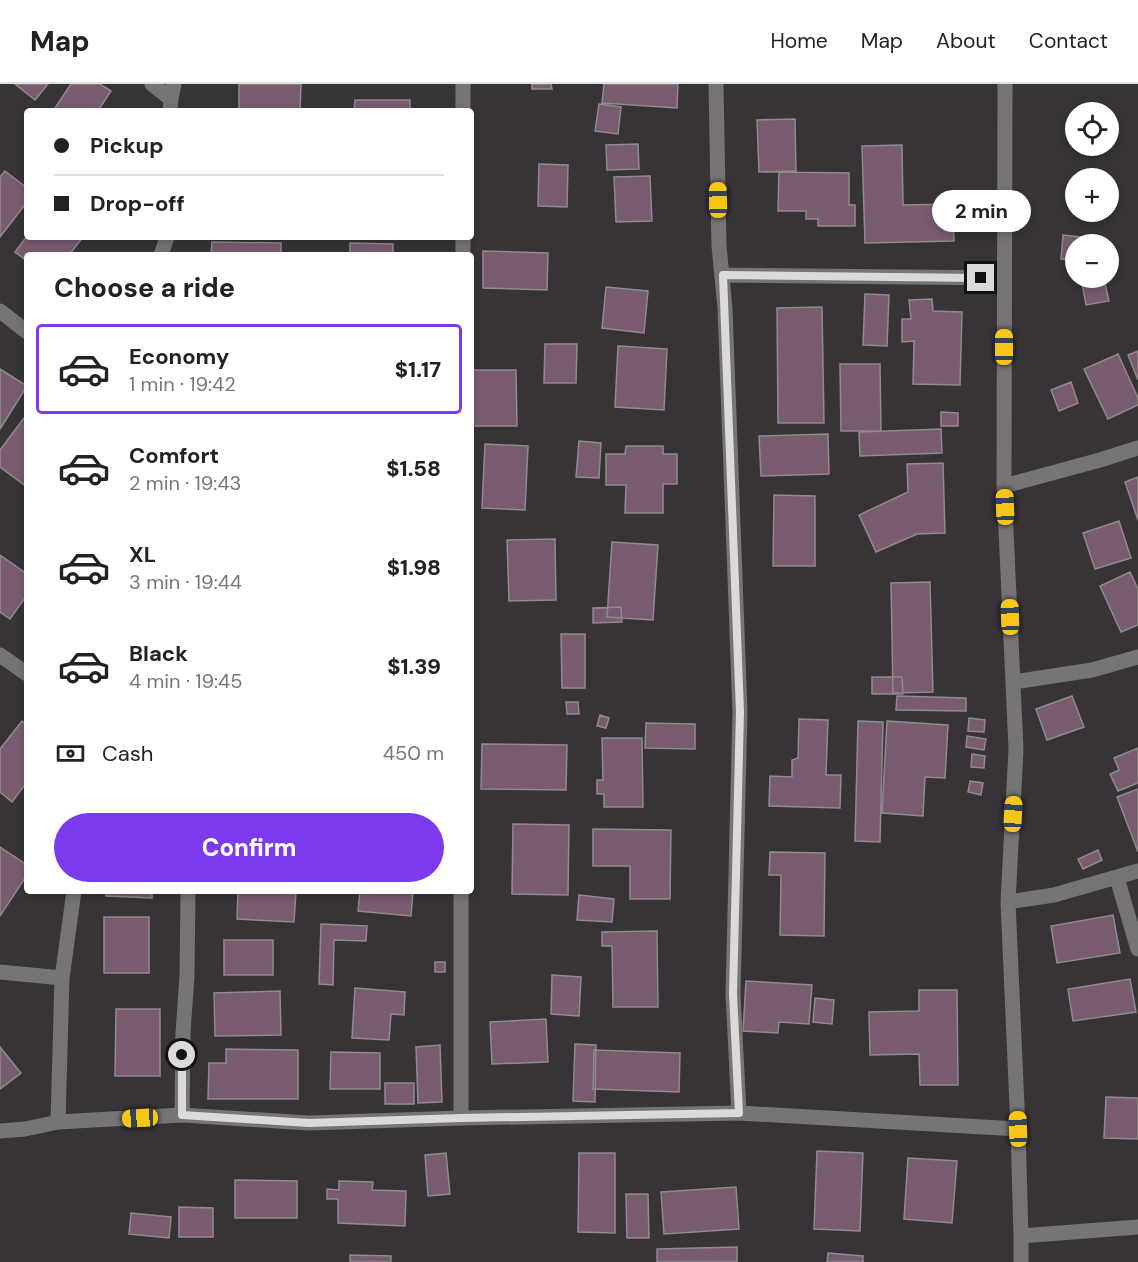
<!DOCTYPE html>
<meta charset="utf-8">
<style>
:root{--surface:#fff;--page:#f6f6f6;--text:#222;--muted:#767676;--line:#e0e0e0;--accent:#7c3aed}
body{margin:0;font-family:"DM Sans",sans-serif;background:var(--page);color:var(--text);height:100vh;display:flex;flex-direction:column;font-size:22px;white-space:nowrap}
*{box-sizing:border-box;margin:0}
p{font-size:20px;color:var(--muted)}
.icon{flex:none;width:33px;height:33px;fill:none;stroke:currentColor;stroke-width:2;stroke-linecap:round;stroke-linejoin:round}
.map{position:relative;flex:1;overflow:hidden}
.drawer{position:absolute;left:24px;top:168px;width:450px;height:642px;display:flex;flex-direction:column;background:var(--surface);border-radius:6px;box-shadow:0 3px 9px #0003}
.drawer>*{flex:none}
.guide{position:absolute;left:24px;top:24px;width:450px;height:132px;border-radius:6px;box-shadow:0 3px 9px #0003;display:grid;align-content:center;height:132px;padding:0 30px;background:var(--surface)}
.buttons{position:absolute;left:1065px;top:18px;display:grid;gap:12px}
.buttons a{display:grid;place-items:center;width:54px;height:54px;border-radius:50%;background:var(--surface);box-shadow:0 3px 9px #0003;font-size:30px}
.end{position:absolute;width:27px;height:27px;margin:-14px;border:8px solid #dbd9da;background:#111;box-shadow:0 0 0 3px #111}
.from{border-radius:50%}
.bubble{position:absolute;height:42px;border-radius:21px;background:var(--surface);box-shadow:0 3px 9px #0003;font-size:20px;font-weight:800;line-height:42px;text-align:center}
.car{position:absolute;width:18px;height:36px;margin:-18px -9px;border-radius:8px;box-shadow:0 0 4px 2px #0007;background:linear-gradient(#f5c518 24%,#345 0 40%,#f5c518 0 76%,#345 0 86%,#f5c518 0)}
.guide b{display:flex;align-items:center;gap:21px;height:57px;font-size:22px}
.guide b+b{border-top:2px solid var(--line)}
.guide i{width:15px;height:15px;background:var(--text)}
ul{padding:0;list-style:none}
li{display:flex;align-items:center;gap:18px;height:90px;margin:0 12px 9px;padding:0 18px;border:3px solid transparent;border-radius:6px}
li div{flex:1}
li b{display:block;font-size:22px}
li em{font-style:normal;font-weight:800}
li.active{border-color:var(--accent)}
li>.icon{width:54px;height:54px;stroke-width:1.5}
h2{padding:0 30px;font-size:27px;line-height:72px}
.pay{display:flex;align-items:center;gap:15px;height:66px;padding:0 30px;font-size:22px}
.pay p{margin-inline-start:auto}
.primary-button{display:flex;gap:12px;margin-top:auto;padding:12px 30px}
.primary-button a{flex:1;height:69px;border-radius:36px;background:var(--accent);color:#fff;font-size:24px;font-weight:800;line-height:69px;text-align:center}
header{display:flex;align-items:center;gap:36px;box-sizing:border-box;height:84px;padding:0 30px;background:var(--surface);border-bottom:2px solid var(--line)}
header strong{font-size:28px}
nav{display:flex;gap:33px;margin-inline-start:auto;font-size:21px}
.map>svg:first-child{display:block}
.building{fill:#795b6f;stroke:#8f8a8d;stroke-width:1.5}
.lines{fill:none;stroke-linecap:round;stroke-linejoin:round}
.minor{stroke:#767476;stroke-width:15}
.route{stroke:#dbd9da;stroke-width:8}
</style>
<header>
<strong>Map</strong>
<nav><a>Home</a><a>Map</a><a>About</a><a>Contact</a></nav>
</header>
<div class="map">
<svg width="1138" height="1178" viewBox="0 0 1138 1178">
<rect width="100%" height="100%" fill="#373336"/>
<path class="building" d="M 15,0 L 48,0 L 35,16 Z
M 71,0 L 100,0 L 111,7 L 98,27 L 53,27 Z
M 239,0 L 301,0 L 300,27 L 239,27 Z
M 532,0 L 551,0 L 552,5 L 532,5 Z
M 604,0 L 678,0 L 677,24 L 602,19 Z
M 355,16 L 410,16 L 410,27 L 354,27 Z
M 599,20 L 621,23 L 618,50 L 595,47 Z
M 795,35 L 796,87 L 759,88 L 757,36 Z
M 638,60 L 639,85 L 607,86 L 606,61 Z
M 902,61 L 903,121 L 952,120 L 954,157 L 865,159 L 862,62 Z
M 539,80 L 568,81 L 567,123 L 538,122 Z
M 5,87 L 27,104 L 27,118 L 0,153 L 0,93 Z
M 779,88 L 849,89 L 849,121 L 855,121 L 855,142 L 818,142 L 818,135 L 806,135 L 806,127 L 778,127 Z
M 650,92 L 652,137 L 616,138 L 614,93 Z
M 1063,151 L 1089,154 L 1088,160 L 1076,160 L 1076,176 L 1061,175 Z
M 27,152 L 27,153 L 83,153 L 69,171 L 27,171 L 27,177 L 15,168 Z
M 212,158 L 281,159 L 281,171 L 211,171 Z
M 350,159 L 393,160 L 393,171 L 350,171 Z
M 483,167 L 548,169 L 547,206 L 483,204 Z
M 1104,195 L 1109,217 L 1086,221 L 1082,199 Z
M 606,203 L 648,207 L 644,249 L 602,244 Z
M 865,210 L 889,211 L 887,262 L 863,261 Z
M 932,215 L 933,227 L 962,228 L 960,301 L 913,300 L 914,257 L 902,258 L 902,235 L 911,235 L 909,216 Z
M 822,223 L 824,339 L 778,339 L 777,224 Z
M 545,260 L 577,260 L 576,299 L 544,299 Z
M 618,262 L 667,265 L 664,326 L 615,323 Z
M 1138,267 L 1138,296 L 1128,271 Z
M 1118,270 L 1138,314 L 1138,321 L 1108,335 L 1084,285 Z
M 840,280 L 880,280 L 881,347 L 841,347 Z
M 0,285 L 27,302 L 0,345 Z
M 471,286 L 516,286 L 517,342 L 471,342 Z
M 1071,298 L 1078,319 L 1059,327 L 1051,306 Z
M 941,328 L 958,329 L 958,342 L 941,342 Z
M 27,330 L 27,403 L 0,383 L 0,366 Z
M 941,345 L 942,369 L 860,372 L 859,348 Z
M 828,350 L 829,390 L 761,392 L 759,352 Z
M 579,357 L 601,359 L 599,394 L 576,393 Z
M 485,360 L 528,362 L 525,426 L 482,424 Z
M 626,362 L 663,362 L 663,370 L 677,370 L 677,400 L 663,400 L 663,429 L 625,429 L 626,401 L 606,401 L 606,370 L 625,370 Z
M 943,379 L 945,449 L 917,450 L 876,468 L 859,431 L 908,408 L 907,380 Z
M 1138,393 L 1138,436 L 1125,398 Z
M 774,411 L 815,412 L 815,482 L 773,482 Z
M 1119,437 L 1131,474 L 1095,485 L 1083,449 Z
M 555,455 L 556,516 L 509,517 L 507,456 Z
M 612,458 L 658,461 L 653,536 L 607,533 Z
M 0,471 L 27,490 L 27,511 L 10,535 L 0,528 Z
M 1130,488 L 1138,505 L 1138,541 L 1121,548 L 1100,502 Z
M 930,498 L 933,608 L 893,609 L 891,499 Z
M 621,523 L 622,538 L 593,539 L 593,524 Z
M 561,550 L 585,550 L 585,604 L 562,604 Z
M 872,593 L 902,593 L 903,610 L 872,610 Z
M 897,612 L 966,614 L 966,627 L 896,626 Z
M 1072,612 L 1084,643 L 1047,656 L 1036,625 Z
M 566,618 L 578,618 L 579,630 L 567,630 Z
M 600,631 L 609,634 L 606,644 L 597,642 Z
M 969,634 L 985,636 L 984,648 L 968,647 Z
M 799,635 L 828,636 L 826,691 L 841,691 L 840,724 L 769,722 L 770,692 L 792,693 L 792,676 L 798,674 Z
M 22,637 L 27,641 L 27,698 L 12,718 L 0,708 L 0,665 Z
M 858,637 L 883,638 L 880,758 L 855,757 Z
M 887,637 L 948,641 L 945,694 L 925,693 L 923,732 L 882,729 Z
M 646,639 L 695,640 L 695,665 L 645,664 Z
M 967,652 L 986,655 L 984,666 L 966,663 Z
M 602,654 L 642,654 L 643,723 L 604,723 L 604,710 L 597,710 L 597,696 L 603,696 Z
M 482,660 L 567,661 L 566,706 L 481,705 Z
M 1138,664 L 1138,699 L 1118,707 L 1110,690 L 1119,686 L 1114,674 Z
M 972,670 L 985,672 L 984,684 L 971,683 Z
M 970,697 L 983,699 L 981,711 L 968,708 Z
M 1138,705 L 1138,768 L 1117,713 Z
M 513,740 L 569,741 L 568,811 L 512,810 Z
M 593,745 L 671,746 L 670,815 L 630,815 L 630,782 L 593,782 Z
M 0,763 L 27,781 L 27,791 L 0,832 Z
M 1098,766 L 1102,776 L 1083,785 L 1078,775 Z
M 770,768 L 825,769 L 824,852 L 780,851 L 781,791 L 769,791 Z
M 106,807 L 152,807 L 152,814 L 106,812 Z
M 238,807 L 296,807 L 294,838 L 237,835 Z
M 360,807 L 413,807 L 411,832 L 358,827 Z
M 579,811 L 614,815 L 612,838 L 577,836 Z
M 1113,831 L 1120,869 L 1057,879 L 1051,842 Z
M 104,833 L 149,833 L 149,889 L 104,889 Z
M 321,840 L 367,842 L 366,857 L 334,856 L 333,901 L 319,900 Z
M 657,847 L 658,923 L 613,923 L 612,862 L 602,862 L 602,848 Z
M 224,856 L 273,856 L 273,891 L 224,891 Z
M 435,878 L 445,878 L 445,888 L 435,888 Z
M 552,891 L 581,893 L 579,932 L 551,930 Z
M 1130,895 L 1136,928 L 1073,937 L 1068,905 Z
M 746,897 L 812,901 L 809,940 L 779,938 L 778,949 L 743,947 Z
M 355,904 L 405,908 L 404,931 L 391,930 L 389,956 L 352,954 Z
M 919,906 L 957,906 L 958,1001 L 920,1001 L 919,970 L 870,971 L 869,928 L 919,927 Z
M 280,907 L 281,951 L 215,952 L 214,909 Z
M 815,914 L 834,916 L 832,940 L 813,938 Z
M 116,925 L 160,925 L 160,992 L 115,992 Z
M 546,935 L 548,978 L 492,980 L 490,938 Z
M 575,960 L 596,961 L 595,1018 L 573,1017 Z
M 440,961 L 442,1018 L 418,1019 L 416,963 Z
M 0,963 L 21,989 L 0,1005 Z
M 226,965 L 298,966 L 298,1015 L 208,1015 L 209,979 L 226,979 Z
M 594,966 L 680,969 L 679,1008 L 593,1005 Z
M 331,968 L 380,969 L 380,1005 L 330,1005 Z
M 385,999 L 414,999 L 414,1020 L 385,1020 Z
M 1106,1013 L 1138,1014 L 1138,1055 L 1104,1054 Z
M 817,1067 L 863,1069 L 860,1147 L 814,1145 Z
M 446,1069 L 450,1110 L 428,1112 L 425,1071 Z
M 579,1069 L 615,1069 L 615,1149 L 578,1148 Z
M 908,1074 L 957,1077 L 952,1139 L 904,1135 Z
M 235,1096 L 297,1097 L 297,1134 L 235,1134 Z
M 339,1097 L 373,1098 L 372,1106 L 406,1107 L 405,1142 L 338,1139 L 338,1115 L 327,1115 L 327,1105 L 339,1106 Z
M 736,1103 L 739,1145 L 664,1150 L 661,1108 Z
M 626,1110 L 648,1110 L 649,1154 L 627,1154 Z
M 179,1123 L 213,1124 L 213,1153 L 179,1153 Z
M 131,1129 L 171,1133 L 169,1154 L 129,1150 Z
M 737,1163 L 737,1178 L 657,1178 L 657,1165 Z
M 828,1169 L 863,1172 L 863,1178 L 827,1178 Z
M 350,1171 L 391,1172 L 391,1178 L 350,1178 Z"/>
<g class="lines">
<path class="minor" d="M 152,0 L 171,15
M 716,0 L 719,162 L 725,224 L 740,628 L 733,910 L 739,1029
M 1005,0 L 1004,402 L 1016,665 L 1008,818 L 1018,1045 L 1021,1152 L 1021,1178
M 170,27 L 171,15 L 174,0
M 463,27 L 463,0
M 161,171 L 167,153
M 463,171 L 463,153
M 723,191 L 1004,194
M 0,227 L 27,248
M 1004,402 L 1100,376 L 1138,364
M 0,571 L 27,590
M 1013,598 L 1092,586 L 1138,573
M 1117,794 L 1138,865
M 74,807 L 62,894 L 58,1038 L 182,1031 L 309,1039 L 461,1034 L 739,1029 L 1018,1045
M 1008,818 L 1054,811 L 1138,787
M 0,888 L 62,894
M 182,1031 L 183,949 L 187,892 L 188,807
M 461,1034 L 461,807
M 0,1047 L 25,1045 L 58,1038
M 1021,1152 L 1138,1143"/>
</g>
<g class="lines">
<path class="route" d="M 182,971 L 182,1031 L 309,1039 L 461,1034 L 739,1029 L 733,910 L 740,628 L 723,191 L 981,194"/>
</g>
</svg>
<div class="buttons">
<a><svg class="icon" aria-label="locate" viewBox="0 0 24 24"><circle cx="12" cy="12" r="6"/><path d="M12 2v4M12 18v4M2 12h4M18 12h4"/></svg></a>
<a>+</a>
<a>−</a>
</div>
<i class="end from" style="left:182px;top:971px"></i>
<i class="end" style="left:981px;top:194px"></i>
<div class="bubble" style="left:932px;top:106px;width:99px">2 min</div>
<i class="car" style="left:718px;top:116px;rotate:359deg"></i>
<i class="car" style="left:1004px;top:263px;rotate:0deg"></i>
<i class="car" style="left:1005px;top:423px;rotate:358deg"></i>
<i class="car" style="left:1010px;top:533px;rotate:358deg"></i>
<i class="car" style="left:1013px;top:730px;rotate:3deg"></i>
<i class="car" style="left:140px;top:1034px;rotate:267deg"></i>
<i class="car" style="left:1018px;top:1045px;rotate:358deg"></i>
<div class="guide">
<b><i class="from"></i>Pickup</b>
<b><i></i>Drop-off</b>
</div>
<section class="drawer">
<h2>Choose a ride</h2>
<ul>
<li class="active"><svg class="icon" aria-label="car" viewBox="0 0 24 24"><path d="M5 17H2v-5l4-1 3-4h7l3 4 3 1v5h-3M9 17h6M6 11h13"/><circle cx="7" cy="17" r="2"/><circle cx="17" cy="17" r="2"/></svg><div><b>Economy</b><p>1 min · 19:42</p></div><em>$1.17</em></li>
<li><svg class="icon" aria-label="car" viewBox="0 0 24 24"><path d="M5 17H2v-5l4-1 3-4h7l3 4 3 1v5h-3M9 17h6M6 11h13"/><circle cx="7" cy="17" r="2"/><circle cx="17" cy="17" r="2"/></svg><div><b>Comfort</b><p>2 min · 19:43</p></div><em>$1.58</em></li>
<li><svg class="icon" aria-label="car" viewBox="0 0 24 24"><path d="M5 17H2v-5l4-1 3-4h7l3 4 3 1v5h-3M9 17h6M6 11h13"/><circle cx="7" cy="17" r="2"/><circle cx="17" cy="17" r="2"/></svg><div><b>XL</b><p>3 min · 19:44</p></div><em>$1.98</em></li>
<li><svg class="icon" aria-label="car" viewBox="0 0 24 24"><path d="M5 17H2v-5l4-1 3-4h7l3 4 3 1v5h-3M9 17h6M6 11h13"/><circle cx="7" cy="17" r="2"/><circle cx="17" cy="17" r="2"/></svg><div><b>Black</b><p>4 min · 19:45</p></div><em>$1.39</em></li>
</ul>
<div class="pay"><svg class="icon" aria-label="cash" viewBox="0 0 24 24"><path d="M3 7h18v10H3z"/><circle cx="12" cy="12" r="2"/></svg>Cash<p>450 m</p></div>
<div class="primary-button"><a>Confirm</a></div>
</section>
</div>
